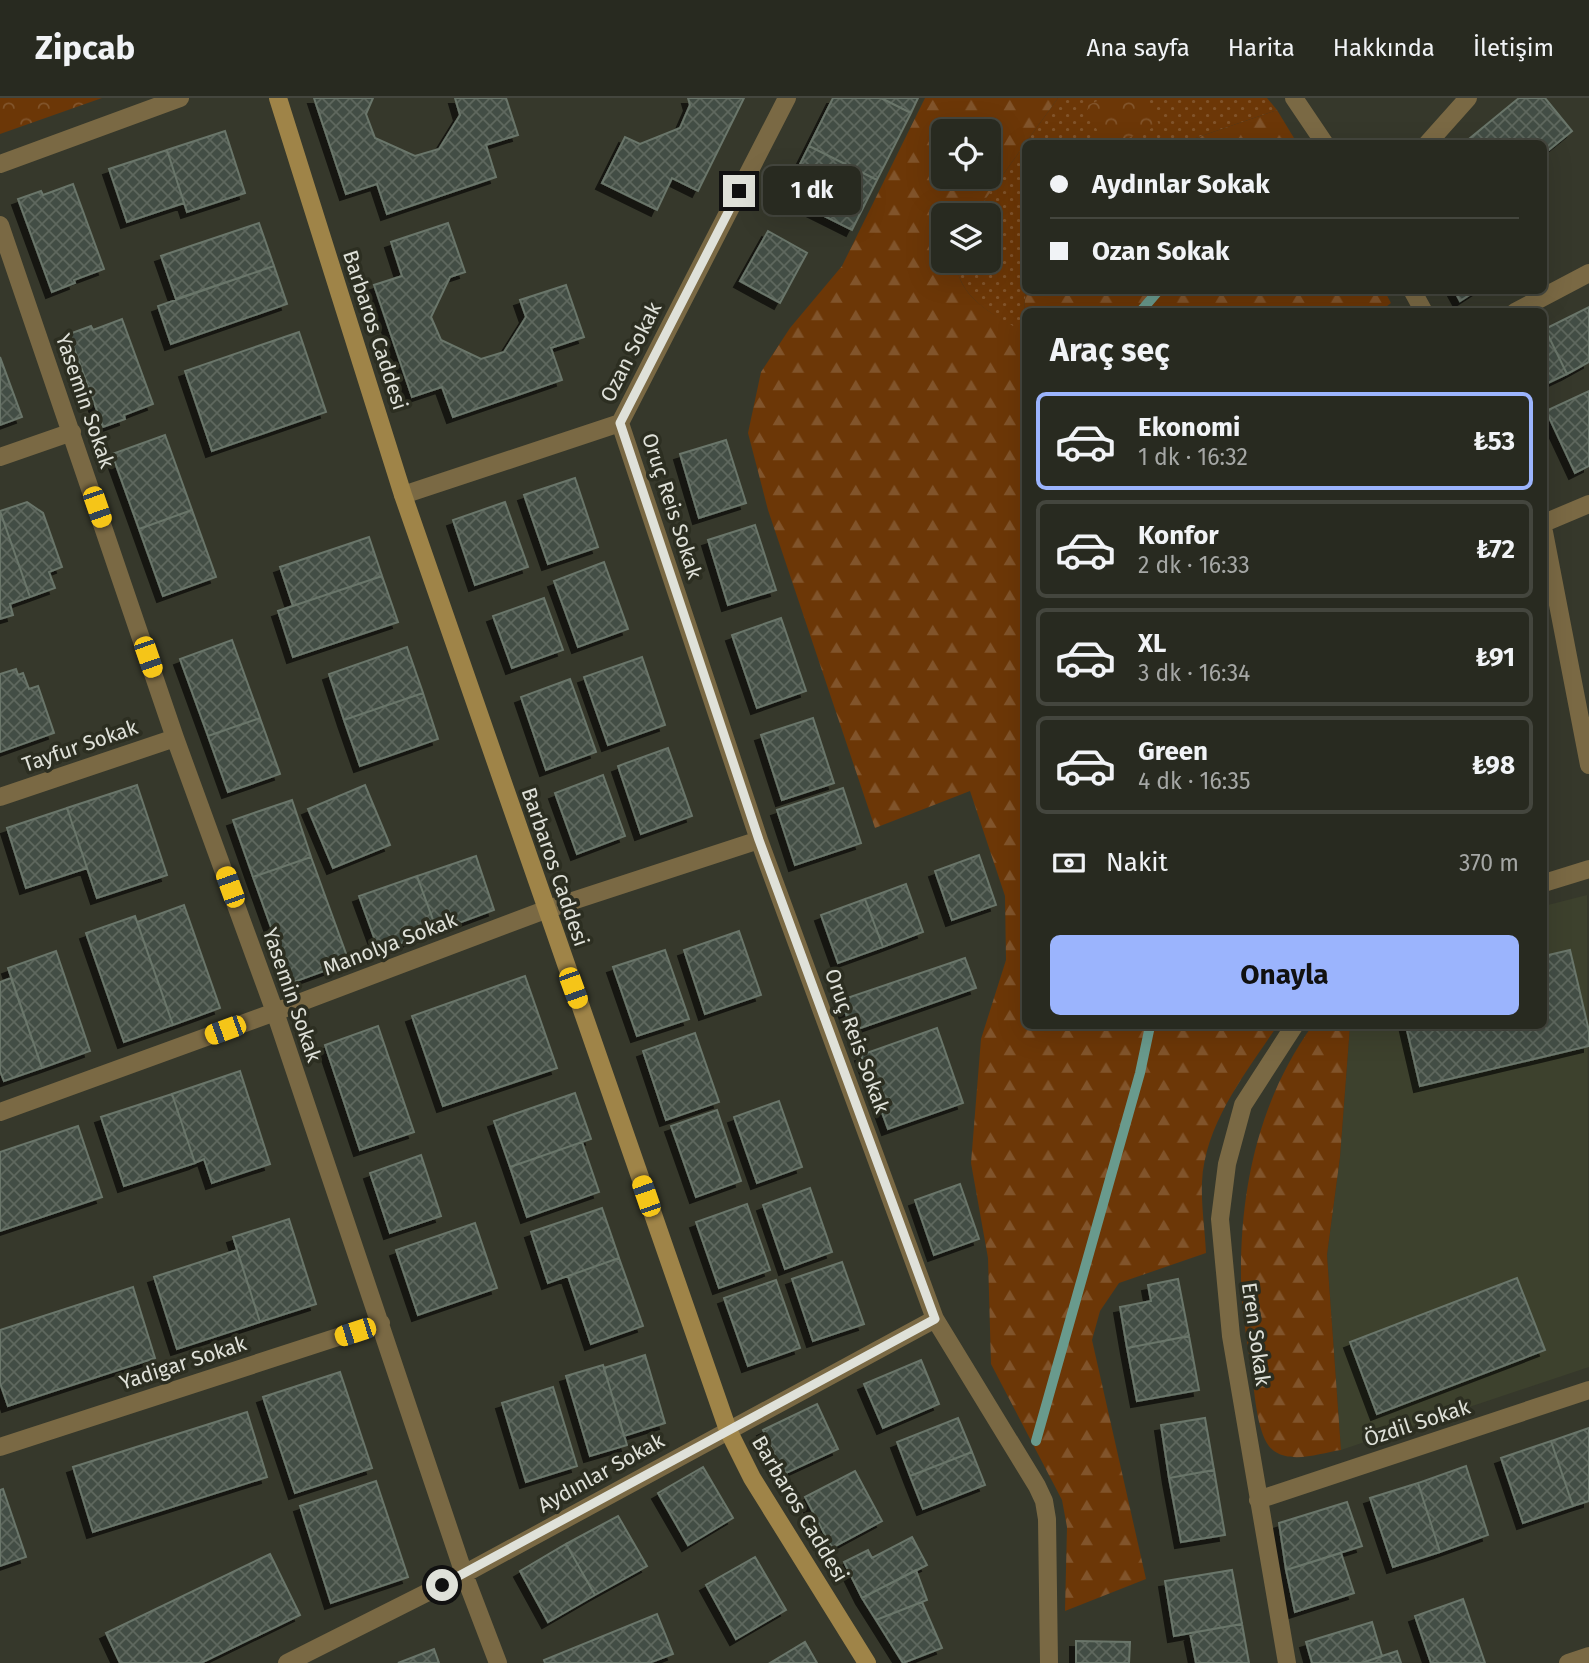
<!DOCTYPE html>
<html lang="tr">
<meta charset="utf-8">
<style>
:root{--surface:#282a20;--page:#34362d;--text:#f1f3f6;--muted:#a5a7a5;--line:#44463e;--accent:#9bb4fd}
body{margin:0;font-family:"Fira Sans",sans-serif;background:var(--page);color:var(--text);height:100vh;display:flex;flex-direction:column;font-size:26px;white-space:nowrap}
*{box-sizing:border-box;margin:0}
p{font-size:23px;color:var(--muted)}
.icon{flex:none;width:38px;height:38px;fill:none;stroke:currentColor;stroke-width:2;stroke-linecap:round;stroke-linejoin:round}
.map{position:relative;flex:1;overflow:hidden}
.details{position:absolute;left:1022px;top:210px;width:525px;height:721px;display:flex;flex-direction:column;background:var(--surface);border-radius:10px;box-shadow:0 7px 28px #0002,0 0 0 2px var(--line)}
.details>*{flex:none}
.hud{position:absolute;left:1022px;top:42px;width:525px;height:154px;border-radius:10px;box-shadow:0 7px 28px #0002,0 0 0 2px var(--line);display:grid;align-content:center;height:154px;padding:0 28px;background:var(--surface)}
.controls{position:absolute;left:931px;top:21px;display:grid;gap:14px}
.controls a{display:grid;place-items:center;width:70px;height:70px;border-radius:10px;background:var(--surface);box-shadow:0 7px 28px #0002,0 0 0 2px var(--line);font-size:35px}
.end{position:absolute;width:32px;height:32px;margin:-16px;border:9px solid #dfe1d9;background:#111;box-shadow:0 0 0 4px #111}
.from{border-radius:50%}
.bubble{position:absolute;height:49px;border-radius:10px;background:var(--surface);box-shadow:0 7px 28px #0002,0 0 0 2px var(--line);font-size:23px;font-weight:700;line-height:49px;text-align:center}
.car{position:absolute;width:21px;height:42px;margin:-21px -10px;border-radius:9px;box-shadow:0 0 5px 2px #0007;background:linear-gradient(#f5c518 24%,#345 0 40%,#f5c518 0 76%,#345 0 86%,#f5c518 0)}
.hud b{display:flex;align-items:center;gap:24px;height:66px;font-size:26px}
.hud b+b{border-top:2px solid var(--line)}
.hud i{width:18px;height:18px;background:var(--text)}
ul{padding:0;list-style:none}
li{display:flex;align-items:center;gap:21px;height:98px;margin:0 14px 10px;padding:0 14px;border:4px solid var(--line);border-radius:10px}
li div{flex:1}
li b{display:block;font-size:26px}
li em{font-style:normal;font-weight:700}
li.active{border-color:var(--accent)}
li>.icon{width:63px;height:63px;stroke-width:1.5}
h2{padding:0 28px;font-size:32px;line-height:84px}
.pay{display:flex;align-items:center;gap:18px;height:77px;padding:0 28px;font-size:26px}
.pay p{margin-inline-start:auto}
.primary-button{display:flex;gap:14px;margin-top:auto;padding:14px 28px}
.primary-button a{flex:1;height:80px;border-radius:10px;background:var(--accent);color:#111;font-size:28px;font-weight:700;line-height:80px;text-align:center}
header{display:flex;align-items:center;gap:42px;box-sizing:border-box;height:98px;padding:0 35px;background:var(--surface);border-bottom:2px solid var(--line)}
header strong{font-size:33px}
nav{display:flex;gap:38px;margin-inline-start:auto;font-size:24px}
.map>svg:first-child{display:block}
.built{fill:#3d412d}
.grass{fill:url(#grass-dots)}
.forest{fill:url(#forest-firs);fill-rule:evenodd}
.park{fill:url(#park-crowns)}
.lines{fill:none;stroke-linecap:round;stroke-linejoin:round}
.stream{stroke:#699a8d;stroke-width:10}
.building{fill:url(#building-cross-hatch);stroke:#6a766b;stroke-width:2;filter:url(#shadow)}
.street{stroke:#7a6944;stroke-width:18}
.secondary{stroke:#9f8448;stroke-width:18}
.route{stroke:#dfe1d9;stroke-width:9}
.labels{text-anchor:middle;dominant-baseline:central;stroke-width:7;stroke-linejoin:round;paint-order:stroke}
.street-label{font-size:21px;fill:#dfe1d9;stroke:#2c2e21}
</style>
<header>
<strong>Zipcab</strong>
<nav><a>Ana sayfa</a><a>Harita</a><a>Hakkında</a><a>İletişim</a></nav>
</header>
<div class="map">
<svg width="1589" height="1565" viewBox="0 0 1589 1565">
<defs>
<pattern id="grass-dots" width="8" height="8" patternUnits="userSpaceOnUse" patternTransform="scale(1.75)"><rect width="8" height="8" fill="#6c3707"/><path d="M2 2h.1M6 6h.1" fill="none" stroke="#81542b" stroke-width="1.8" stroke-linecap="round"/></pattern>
<pattern id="forest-firs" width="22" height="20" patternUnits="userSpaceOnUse" patternTransform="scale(1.75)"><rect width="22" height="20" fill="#6c3707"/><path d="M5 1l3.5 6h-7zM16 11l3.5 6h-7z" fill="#81542b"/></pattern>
<pattern id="park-crowns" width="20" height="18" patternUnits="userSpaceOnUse" patternTransform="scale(1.75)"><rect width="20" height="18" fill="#6c3707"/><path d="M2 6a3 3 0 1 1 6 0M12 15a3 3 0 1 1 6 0" fill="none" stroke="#81542b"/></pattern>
<pattern id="building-cross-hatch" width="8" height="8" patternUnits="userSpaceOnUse" patternTransform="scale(1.75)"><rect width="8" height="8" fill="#434e44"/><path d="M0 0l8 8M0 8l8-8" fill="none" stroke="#5e675e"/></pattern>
<filter id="shadow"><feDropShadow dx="-6" dy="6" stdDeviation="0" flood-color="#0009"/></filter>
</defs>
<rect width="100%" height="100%" fill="#36382b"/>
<path class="built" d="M 1587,797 L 1589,1269 L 1341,1352 L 1327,1157 L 1340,1059 L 1350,928 L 1544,928 L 1544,808 Z"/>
<path class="grass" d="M 1058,0 L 1267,0 L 1277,12 L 1181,45 L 1026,46 L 1026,193 L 1022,234 C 994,217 958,200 956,163 L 989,163 L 989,117 L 974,117 Z"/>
<path class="forest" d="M 925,0 L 1058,0 L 974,117 L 943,117 L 943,163 L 956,163 C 958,200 993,216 1022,233 L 1026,193 L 1384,192 L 1391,205 L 1379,214 L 1026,214 L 1026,928 L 1277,928 C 1246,975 1205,1025 1202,1084 C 1201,1107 1205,1132 1206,1155 L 1119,1185 L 1100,1213 L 1092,1242 L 1146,1481 L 1065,1513 L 1067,1429 L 1062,1402 L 991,1266 L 988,1160 L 971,1065 L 981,941 L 1006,862 L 1005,798 L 970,693 L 875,730 L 768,412 L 748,335 L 761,274 L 790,230 L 842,168 ZM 989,33 L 989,79 L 943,79 L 943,33 Z
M 1277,12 L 1297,45 L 1181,45 Z
M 1312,928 L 1350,928 L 1340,1059 L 1327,1157 L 1341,1352 C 1320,1355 1293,1366 1274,1353 C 1257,1341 1255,1296 1252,1277 C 1248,1246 1241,1213 1241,1181 C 1240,1090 1259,1002 1312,928 Z"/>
<path class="park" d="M 0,0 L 102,0 L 0,36 Z
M 1104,0 L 1147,0 L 1159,27 L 1117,45 L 1103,45 L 1086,8 Z"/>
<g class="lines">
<path class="stream" d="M 1140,214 L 1159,192
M 1036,1343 L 1140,975 L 1150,928"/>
</g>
<path class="building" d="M 314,0 L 373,0 L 366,16 L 375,40 L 415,58 L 439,51 L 460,17 L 455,0 L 506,0 L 518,37 L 486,47 L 496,79 L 387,116 L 377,86 L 346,96 Z
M 688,0 L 744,0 L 698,93 L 672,80 L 657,112 L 602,85 L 625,39 L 640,46 L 680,30 L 690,7 Z
M 833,0 L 881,0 L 911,15 L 877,82 L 809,48 Z
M 881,0 L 918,0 L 911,15 Z
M 1519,0 L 1545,0 L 1572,33 L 1544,56 L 1544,46 L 1464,45 Z
M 225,33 L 245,95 L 187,114 L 167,52 Z
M 809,48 L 877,82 L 852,132 L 784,98 Z
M 167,52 L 184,105 L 127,124 L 109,71 Z
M 73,86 L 104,171 L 74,182 L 75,185 L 52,194 L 18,101 L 41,93 L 43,97 Z
M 259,125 L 274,168 L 176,201 L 161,158 Z
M 448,125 L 465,174 L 450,179 L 431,219 L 441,242 L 481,261 L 504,254 L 526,219 L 520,202 L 566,187 L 584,239 L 551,250 L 562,282 L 453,319 L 442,289 L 412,299 L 374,187 L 402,178 L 391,144 Z
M 768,133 L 807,155 L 780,205 L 740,183 Z
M 274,168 L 287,206 L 171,246 L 158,208 Z
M 1454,192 L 1477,192 L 1460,203 Z
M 1589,209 L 1589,264 L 1567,276 L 1545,231 Z
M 122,221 L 153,306 L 124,317 L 125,321 L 103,329 L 69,236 L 91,228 L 93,232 Z
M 1544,229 L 1567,276 L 1544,287 Z
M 299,234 L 326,314 L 212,353 L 185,273 Z
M 0,259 L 22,319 L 0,327 Z
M 1589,293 L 1589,368 L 1575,375 L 1546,313 Z
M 165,337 L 192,412 L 139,431 L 112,356 Z
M 726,342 L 746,405 L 699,420 L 680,356 Z
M 575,380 L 598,449 L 548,466 L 524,397 Z
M 27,404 L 43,415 L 62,469 L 49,474 L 55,490 L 30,499 L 0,413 Z
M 505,404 L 528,469 L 475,487 L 453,422 Z
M 192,412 L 216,479 L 163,498 L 139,431 Z
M 0,413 L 30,499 L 10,506 L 13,517 L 0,521 Z
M 755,427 L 776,492 L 728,507 L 708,442 Z
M 369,439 L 382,478 L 293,508 L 280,469 Z
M 604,464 L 628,531 L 578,549 L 554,483 Z
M 382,478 L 398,524 L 293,559 L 278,513 Z
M 544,500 L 563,552 L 512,570 L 493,518 Z
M 781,520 L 806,593 L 757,610 L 732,537 Z
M 232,542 L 260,620 L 208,638 L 180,561 Z
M 407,549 L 423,595 L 344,622 L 329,576 Z
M 642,559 L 665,627 L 608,647 L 584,579 Z
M 16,571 L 18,577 L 23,575 L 29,591 L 38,588 L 54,635 L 0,654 L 0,576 Z
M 570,581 L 596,654 L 546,672 L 521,599 Z
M 423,595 L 438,641 L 360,668 L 344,622 Z
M 260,620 L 280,676 L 228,694 L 208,638 Z
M 813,620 L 834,685 L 782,702 L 761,637 Z
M 668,650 L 692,718 L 641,736 L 618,668 Z
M 603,677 L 625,738 L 577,756 L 555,695 Z
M 137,687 L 167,777 L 97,800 L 67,710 Z
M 365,687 L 390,747 L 333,770 L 308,711 Z
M 843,690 L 861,745 L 795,767 L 777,712 Z
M 292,702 L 311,759 L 253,779 L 233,722 Z
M 67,710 L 87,770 L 26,790 L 7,730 Z
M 979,757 L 996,807 L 952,822 L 935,773 Z
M 476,758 L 494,812 L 437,833 L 417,778 Z
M 311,759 L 349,864 L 291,885 L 253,779 Z
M 417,778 L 437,833 L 379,853 L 359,798 Z
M 906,786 L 923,834 L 883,849 L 865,801 Z
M 865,801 L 883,849 L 838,865 L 821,817 Z
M 184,807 L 220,910 L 173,927 L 137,824 Z
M 135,818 L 173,927 L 124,944 L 86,835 Z
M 739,833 L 761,897 L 705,916 L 684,852 Z
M 665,852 L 689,921 L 637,938 L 613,869 Z
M 1570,852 L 1589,933 L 1589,948 L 1420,988 L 1406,928 L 1544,928 L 1544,858 Z
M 56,853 L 90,953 L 42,970 L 8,870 Z
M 965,860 L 976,890 L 852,933 L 841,902 Z
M 525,878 L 557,970 L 443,1008 L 412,918 Z
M 11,880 L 42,970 L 4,983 L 0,973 L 0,884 Z
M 378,928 L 414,1034 L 360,1052 L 325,947 Z
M 937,930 L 963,1005 L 888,1031 L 861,957 Z
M 695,935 L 719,1004 L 666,1022 L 643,953 Z
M 240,973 L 270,1066 L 212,1085 L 204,1061 L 195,1065 L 172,996 Z
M 575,995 L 591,1041 L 510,1069 L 494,1023 Z
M 172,996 L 195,1065 L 124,1088 L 101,1019 Z
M 779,1003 L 802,1069 L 757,1085 L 734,1019 Z
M 717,1012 L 741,1083 L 696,1099 L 671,1028 Z
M 78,1028 L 102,1099 L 0,1133 L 0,1054 Z
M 582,1044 L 599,1094 L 527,1119 L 510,1069 Z
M 421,1057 L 441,1118 L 390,1135 L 370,1075 Z
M 960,1086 L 979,1141 L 934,1157 L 915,1102 Z
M 810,1090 L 832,1154 L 785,1171 L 763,1107 Z
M 747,1106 L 770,1172 L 719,1190 L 696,1124 Z
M 602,1110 L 619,1160 L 548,1185 L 531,1134 Z
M 289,1121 L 316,1206 L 260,1224 L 233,1139 Z
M 475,1125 L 497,1190 L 418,1217 L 396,1152 Z
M 237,1152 L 260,1224 L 177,1251 L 154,1179 Z
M 619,1160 L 643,1228 L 591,1246 L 568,1178 Z
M 842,1164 L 864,1226 L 813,1243 L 792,1181 Z
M 1517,1180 L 1545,1252 L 1377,1316 L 1350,1244 Z
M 1178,1181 L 1189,1238 L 1127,1250 L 1120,1209 L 1151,1203 L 1148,1187 Z
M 776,1182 L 800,1250 L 748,1268 L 724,1200 Z
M 133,1189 L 155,1260 L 8,1308 L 0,1285 L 0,1232 Z
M 1189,1238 L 1199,1292 L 1137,1303 L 1127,1250 Z
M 645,1257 L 665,1325 L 624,1338 L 604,1270 Z
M 921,1262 L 939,1306 L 883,1330 L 864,1286 Z
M 603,1267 L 627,1347 L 590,1358 L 566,1278 Z
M 340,1274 L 372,1370 L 295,1395 L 263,1299 Z
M 553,1289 L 577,1368 L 526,1384 L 502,1305 Z
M 817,1306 L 838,1351 L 784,1376 L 763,1332 Z
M 247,1314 L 267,1379 L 93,1434 L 73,1369 Z
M 958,1320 L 972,1354 L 910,1378 L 897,1344 Z
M 1205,1320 L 1214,1372 L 1169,1380 L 1161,1327 Z
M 1589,1330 L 1589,1403 L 1573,1408 L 1551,1343 Z
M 1551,1343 L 1573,1408 L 1523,1425 L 1501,1360 Z
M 972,1354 L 985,1387 L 923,1411 L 910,1378 Z
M 1466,1368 L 1488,1437 L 1440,1454 L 1418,1385 Z
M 703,1369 L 733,1420 L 688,1447 L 658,1395 Z
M 1214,1372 L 1225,1437 L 1181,1444 L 1169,1380 Z
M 855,1373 L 882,1423 L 832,1450 L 805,1399 Z
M 376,1383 L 408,1479 L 331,1505 L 300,1408 Z
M 1418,1385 L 1440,1454 L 1393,1469 L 1370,1400 Z
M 3,1391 L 26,1459 L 0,1468 L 0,1392 Z
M 1347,1404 L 1362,1448 L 1286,1472 L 1279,1425 Z
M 618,1418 L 647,1468 L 595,1497 L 566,1446 Z
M 912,1439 L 927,1467 L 862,1500 L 844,1464 L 868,1452 L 872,1460 Z
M 566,1446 L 595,1497 L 548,1524 L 520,1473 Z
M 1341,1455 L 1354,1495 L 1295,1514 L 1286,1472 Z
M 270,1456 L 300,1517 L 201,1565 L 120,1565 L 106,1535 Z
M 755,1459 L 786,1512 L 736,1541 L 706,1487 Z
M 916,1472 L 927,1502 L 876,1522 L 862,1500 Z
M 1232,1472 L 1242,1526 L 1174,1538 L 1165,1483 Z
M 1463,1501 L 1485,1565 L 1431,1565 L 1415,1518 Z
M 922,1504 L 942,1550 L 903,1565 L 876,1522 Z
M 657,1516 L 673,1556 L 649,1565 L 545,1565 L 544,1562 Z
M 1372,1524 L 1382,1558 L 1362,1565 L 1312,1565 L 1306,1544 Z
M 1242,1526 L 1249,1565 L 1196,1565 L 1190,1535 Z
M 1076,1543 L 1130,1544 L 1129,1565 L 1076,1565 Z
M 805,1544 L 817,1565 L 770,1565 Z
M 434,1551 L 439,1565 L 398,1565 Z
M 1397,1553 L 1401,1565 L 1362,1565 L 1382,1558 Z"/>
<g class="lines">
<path class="street" d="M 1294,0 L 1325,46
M 1427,46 L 1468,0
M 0,66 L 180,0
M 0,127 L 175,640 L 275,914 L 464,1476 L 498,1565
M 1412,192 L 1424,214
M 1515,214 L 1589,175
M 620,325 L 759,742 L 935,1221 L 1037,1388 L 1044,1403 L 1047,1421 L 1049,1565
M 0,359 L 72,334
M 403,397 L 620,325 L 787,0
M 1544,425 L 1589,406
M 1544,434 L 1589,667
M 0,699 L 175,640
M 1544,785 L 1589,771
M 0,1014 L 275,914 L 545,812 L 759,742
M 0,1349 L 381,1225
M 1258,1402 L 1589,1292
M 287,1565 L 464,1476 L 935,1221
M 1287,1565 L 1231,1238 L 1220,1121 L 1227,1066 L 1243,1007 L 1294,928
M 1568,1565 L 1589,1558"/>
<path class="secondary" d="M 278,0 L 403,397 L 728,1332 L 752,1380 L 867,1565"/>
</g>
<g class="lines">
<path class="route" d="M 442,1487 L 935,1221 L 759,742 L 620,325 L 739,93"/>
</g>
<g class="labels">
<g class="street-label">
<text transform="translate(375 232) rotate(72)">Barbaros Caddesi</text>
<text transform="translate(631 254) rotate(-63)">Ozan Sokak</text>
<text transform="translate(85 303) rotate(71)">Yasemin Sokak</text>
<text transform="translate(672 408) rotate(72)">Oruç Reis Sokak</text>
<text transform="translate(80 648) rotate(-19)">Tayfur Sokak</text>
<text transform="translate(555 769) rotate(71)">Barbaros Caddesi</text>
<text transform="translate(390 846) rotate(-21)">Manolya Sokak</text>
<text transform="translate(292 897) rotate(71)">Yasemin Sokak</text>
<text transform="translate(857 943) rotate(70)">Oruç Reis Sokak</text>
<text transform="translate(1256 1236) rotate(82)">Eren Sokak</text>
<text transform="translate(183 1265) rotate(-18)">Yadigar Sokak</text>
<text transform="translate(1417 1325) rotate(-18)">Özdil Sokak</text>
<text transform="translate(601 1375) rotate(-29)">Aydınlar Sokak</text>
<text transform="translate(800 1411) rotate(59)">Barbaros Caddesi</text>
</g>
</g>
</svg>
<div class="controls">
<a><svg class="icon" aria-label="locate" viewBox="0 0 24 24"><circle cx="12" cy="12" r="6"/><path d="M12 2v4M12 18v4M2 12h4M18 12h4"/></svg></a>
<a><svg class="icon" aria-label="layers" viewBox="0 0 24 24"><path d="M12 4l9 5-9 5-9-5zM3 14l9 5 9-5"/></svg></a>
</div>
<i class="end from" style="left:442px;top:1487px"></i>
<i class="end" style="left:739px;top:93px"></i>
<div class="bubble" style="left:763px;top:68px;width:98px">1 dk</div>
<i class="car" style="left:97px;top:409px;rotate:161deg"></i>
<i class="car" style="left:148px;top:559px;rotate:161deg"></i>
<i class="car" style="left:230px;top:789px;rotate:340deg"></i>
<i class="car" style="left:573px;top:890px;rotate:160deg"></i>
<i class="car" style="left:225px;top:932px;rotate:250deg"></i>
<i class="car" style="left:646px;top:1098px;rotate:341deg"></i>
<i class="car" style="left:355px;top:1234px;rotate:252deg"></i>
<div class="hud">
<b><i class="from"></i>Aydınlar Sokak</b>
<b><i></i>Ozan Sokak</b>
</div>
<section class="details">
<h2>Araç seç</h2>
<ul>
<li class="active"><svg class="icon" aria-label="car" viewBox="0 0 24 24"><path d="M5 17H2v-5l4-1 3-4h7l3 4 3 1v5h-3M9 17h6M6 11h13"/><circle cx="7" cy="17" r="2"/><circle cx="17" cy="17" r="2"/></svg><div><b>Ekonomi</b><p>1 dk · 16:32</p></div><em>₺53</em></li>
<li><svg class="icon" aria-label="car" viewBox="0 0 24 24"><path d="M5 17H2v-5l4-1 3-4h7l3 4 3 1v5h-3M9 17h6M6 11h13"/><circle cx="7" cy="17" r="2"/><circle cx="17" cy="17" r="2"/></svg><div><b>Konfor</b><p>2 dk · 16:33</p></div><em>₺72</em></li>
<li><svg class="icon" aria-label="car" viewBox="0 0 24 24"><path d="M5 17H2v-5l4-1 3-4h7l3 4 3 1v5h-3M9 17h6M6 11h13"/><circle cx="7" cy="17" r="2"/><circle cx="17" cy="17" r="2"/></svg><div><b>XL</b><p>3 dk · 16:34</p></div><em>₺91</em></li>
<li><svg class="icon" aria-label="car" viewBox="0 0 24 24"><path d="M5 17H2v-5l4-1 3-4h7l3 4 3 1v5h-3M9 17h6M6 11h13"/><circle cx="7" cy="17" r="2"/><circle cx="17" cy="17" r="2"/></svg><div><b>Green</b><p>4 dk · 16:35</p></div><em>₺98</em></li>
</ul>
<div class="pay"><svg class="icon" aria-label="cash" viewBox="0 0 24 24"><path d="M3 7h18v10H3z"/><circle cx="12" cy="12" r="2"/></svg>Nakit<p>370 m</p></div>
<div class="primary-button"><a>Onayla</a></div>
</section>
</div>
